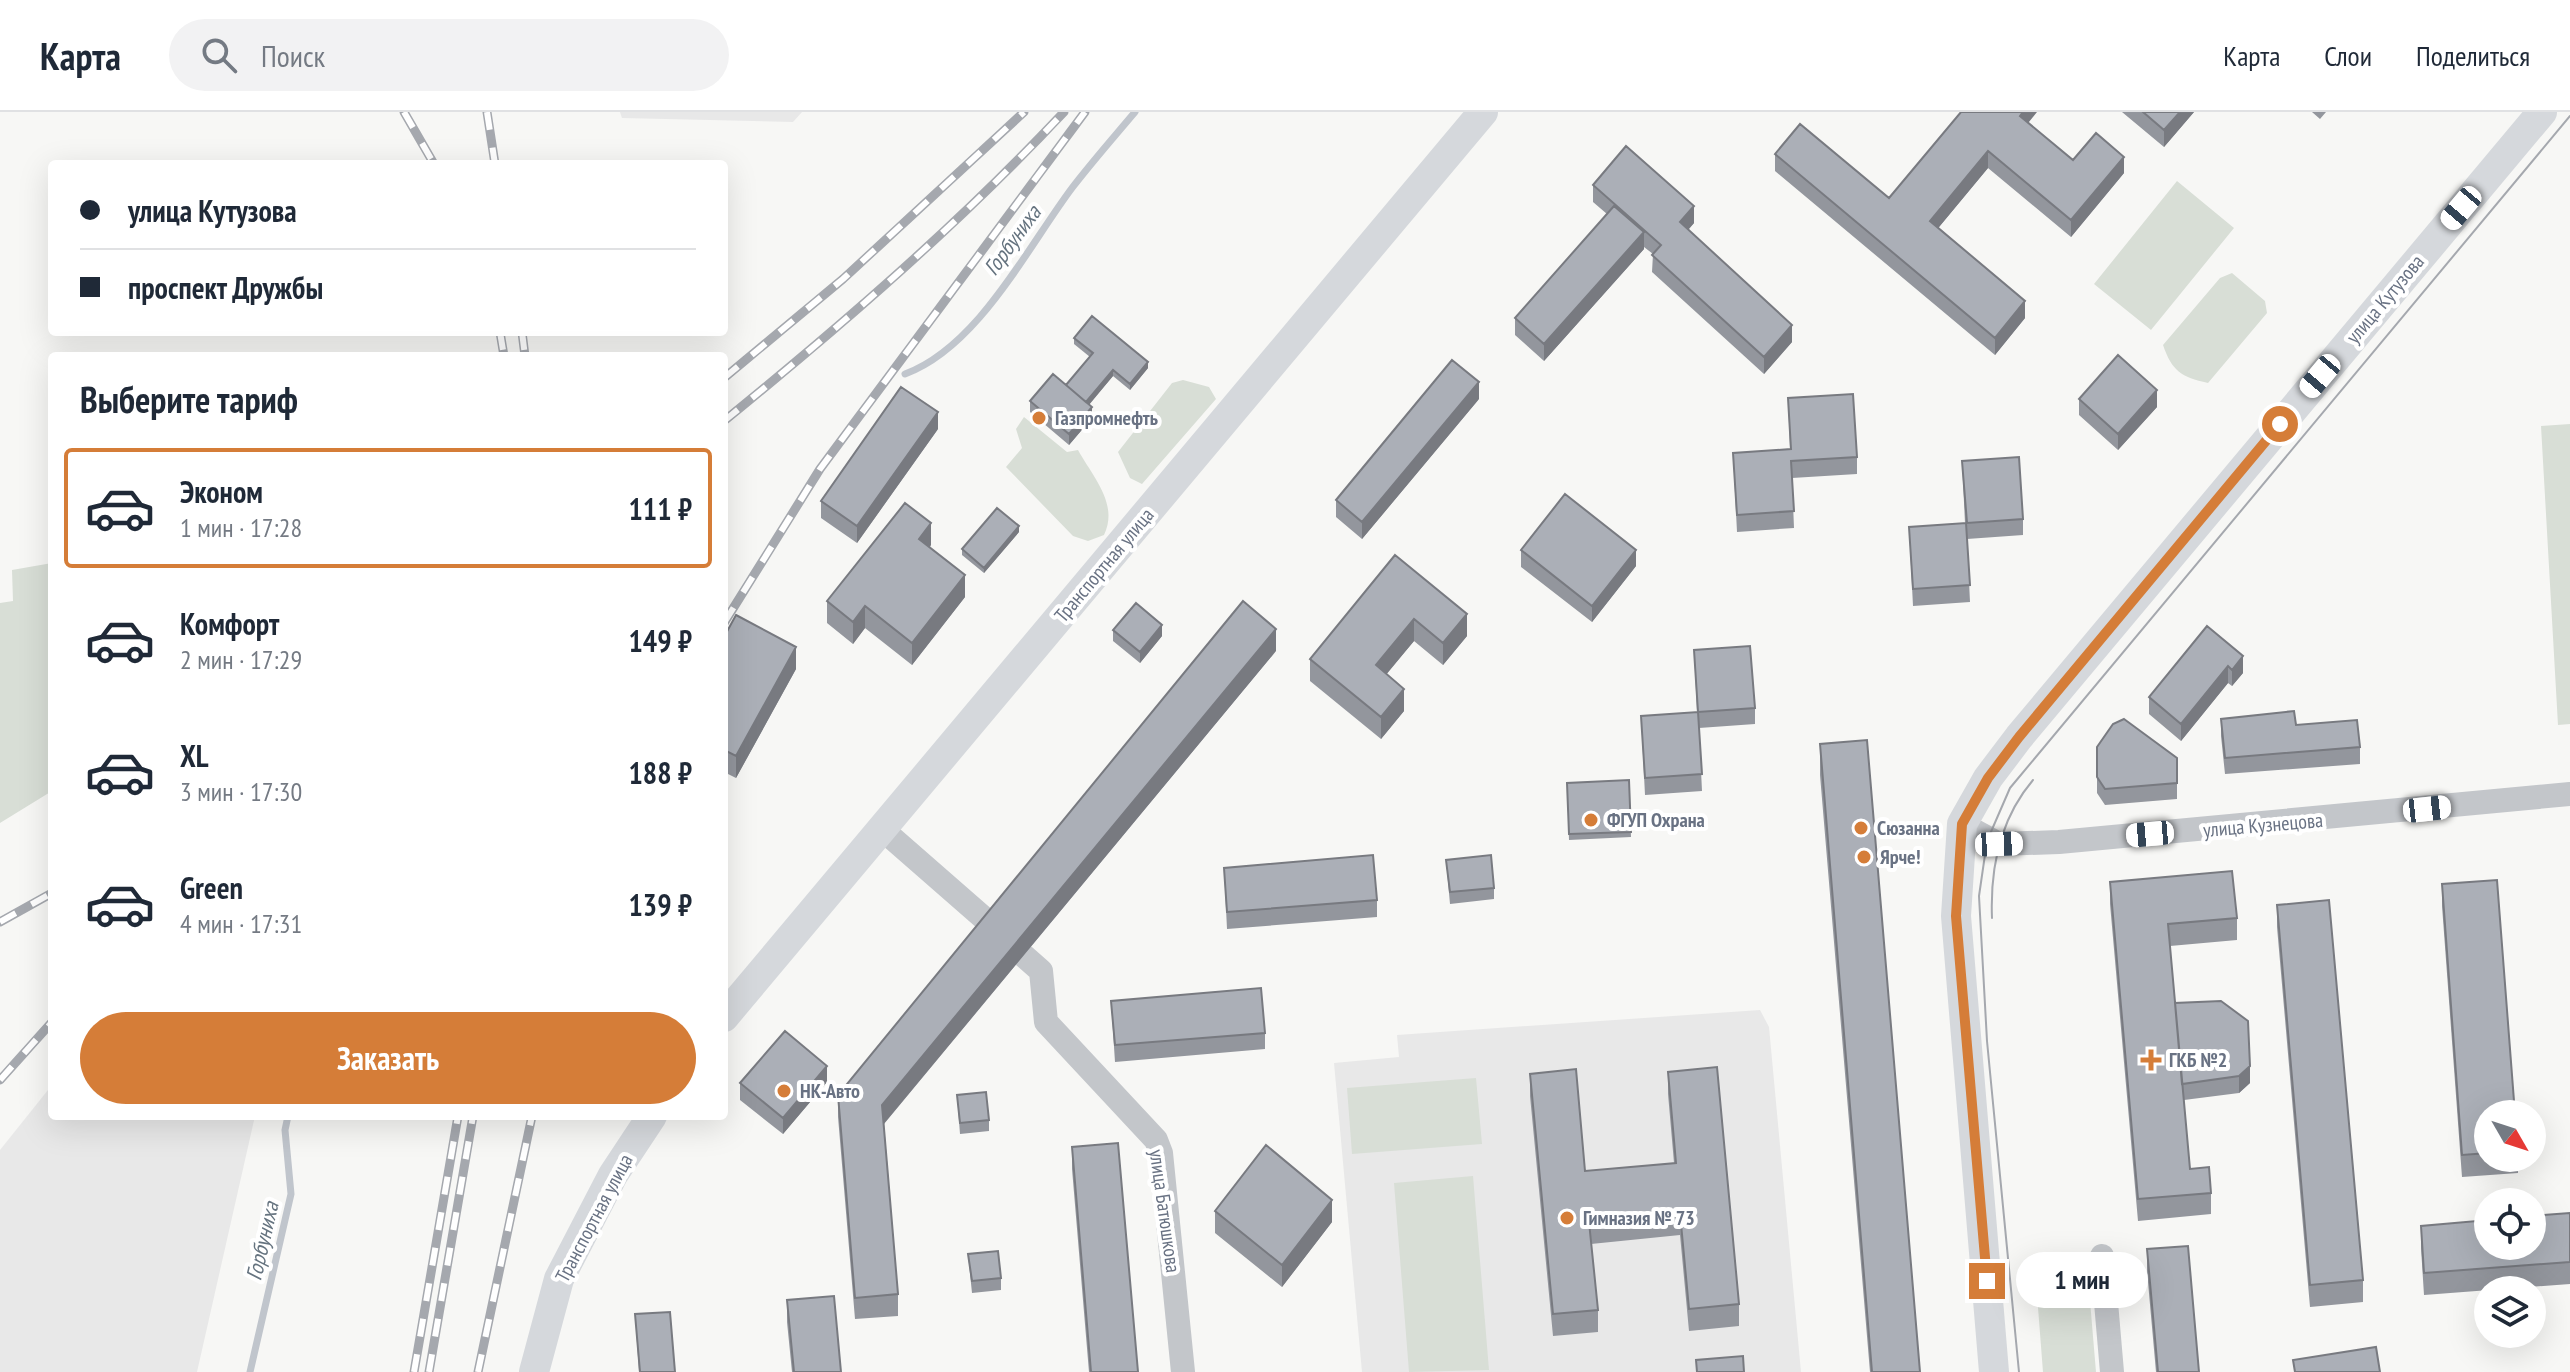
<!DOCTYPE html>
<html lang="ru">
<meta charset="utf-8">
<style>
:root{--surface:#fff;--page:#f2f2f3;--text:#1f2937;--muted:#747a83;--line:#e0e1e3;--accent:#d57d38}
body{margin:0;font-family:"PT Sans Narrow",sans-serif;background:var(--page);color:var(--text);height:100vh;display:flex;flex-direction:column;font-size:30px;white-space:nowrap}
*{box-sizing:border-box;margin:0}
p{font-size:26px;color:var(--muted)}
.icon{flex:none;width:44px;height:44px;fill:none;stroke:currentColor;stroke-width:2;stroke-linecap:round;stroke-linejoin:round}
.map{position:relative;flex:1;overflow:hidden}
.panel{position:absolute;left:48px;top:240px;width:680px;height:768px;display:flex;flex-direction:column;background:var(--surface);border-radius:8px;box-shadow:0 8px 32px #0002}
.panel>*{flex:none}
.hud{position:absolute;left:48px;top:48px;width:680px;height:176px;border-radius:8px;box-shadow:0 8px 32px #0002;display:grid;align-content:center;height:176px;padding:0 32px;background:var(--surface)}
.needle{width:52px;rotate:129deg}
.buttons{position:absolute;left:2474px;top:988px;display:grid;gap:16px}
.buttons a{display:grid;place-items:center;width:72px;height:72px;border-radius:50%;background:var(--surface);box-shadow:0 8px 32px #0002;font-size:40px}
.end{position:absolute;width:36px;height:36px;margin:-18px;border:10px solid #d57d38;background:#fff;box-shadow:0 0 0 4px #fff}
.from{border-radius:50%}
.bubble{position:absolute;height:56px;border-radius:28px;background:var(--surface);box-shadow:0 8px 32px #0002;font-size:26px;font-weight:600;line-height:56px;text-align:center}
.car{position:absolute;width:24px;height:48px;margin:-24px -12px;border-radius:10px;box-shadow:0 0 6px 2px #0007;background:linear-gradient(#fff 24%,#345 0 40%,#fff 0 76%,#345 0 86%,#fff 0)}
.hud b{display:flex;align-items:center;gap:28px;height:76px;font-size:30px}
.hud b+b{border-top:2px solid var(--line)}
.hud i{width:20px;height:20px;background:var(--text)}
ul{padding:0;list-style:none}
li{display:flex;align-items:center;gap:24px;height:120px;margin:0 16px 12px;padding:0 16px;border:4px solid transparent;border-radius:8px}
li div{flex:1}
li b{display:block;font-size:30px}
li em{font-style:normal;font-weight:600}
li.active{border-color:var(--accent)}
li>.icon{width:72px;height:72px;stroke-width:1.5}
h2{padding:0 32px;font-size:36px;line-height:96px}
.primary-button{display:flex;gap:16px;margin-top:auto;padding:16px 32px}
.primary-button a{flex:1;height:92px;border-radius:48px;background:var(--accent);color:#fff;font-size:32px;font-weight:600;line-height:92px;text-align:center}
header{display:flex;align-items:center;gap:48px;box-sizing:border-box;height:112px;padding:0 40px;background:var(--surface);border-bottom:2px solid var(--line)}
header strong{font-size:38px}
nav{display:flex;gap:44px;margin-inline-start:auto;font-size:28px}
.search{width:560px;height:72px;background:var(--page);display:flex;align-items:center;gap:20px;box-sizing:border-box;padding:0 28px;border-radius:44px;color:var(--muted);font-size:30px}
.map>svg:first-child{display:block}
.built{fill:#e8e8e8}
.green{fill:#d8ded6}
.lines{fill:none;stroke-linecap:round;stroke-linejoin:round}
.stream{stroke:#c0c5cc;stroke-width:7}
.minor{stroke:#c3c6ca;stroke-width:24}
.major{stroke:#d5d8dc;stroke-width:30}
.tram{stroke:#a5a8ae;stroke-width:2}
.rail-casing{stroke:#a5a8ae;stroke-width:9}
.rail{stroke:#fff;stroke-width:6;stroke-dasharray:18;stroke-linecap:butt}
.wall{fill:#93969d}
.shaded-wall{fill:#787a80}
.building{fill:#abafb7;stroke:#787a80;stroke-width:2}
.route{stroke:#d57d38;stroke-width:10}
.poi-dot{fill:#d57d38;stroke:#fff;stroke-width:3}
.labels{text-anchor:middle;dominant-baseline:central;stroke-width:8;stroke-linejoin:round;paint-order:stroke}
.street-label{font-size:20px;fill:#697283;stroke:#fff}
.poi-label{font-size:20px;font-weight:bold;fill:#697283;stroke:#fff;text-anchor:start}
.water-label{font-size:22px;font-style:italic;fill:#65737f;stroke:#fff}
</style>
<header>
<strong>Карта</strong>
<div class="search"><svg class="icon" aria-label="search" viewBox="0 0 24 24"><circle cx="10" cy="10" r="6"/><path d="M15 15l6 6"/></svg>Поиск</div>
<nav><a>Карта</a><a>Слои</a><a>Поделиться</a></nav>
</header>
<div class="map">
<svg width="2570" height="1260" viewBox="0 0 2570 1260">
<rect width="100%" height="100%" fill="#f7f7f5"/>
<path class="built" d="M 620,0 L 802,0 L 793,10 L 622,6 Z
M 1760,898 L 1769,915 L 1801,1260 L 1362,1260 L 1334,951 L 1399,945 L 1397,923 Z
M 52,973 L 52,1004 L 255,1004 L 197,1260 L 0,1260 L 0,1038 Z"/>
<path class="green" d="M 2177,69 L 2234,116 L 2151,218 L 2094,172 Z
M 2232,161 L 2265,189 L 2267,201 L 2208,271 C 2181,265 2172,259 2163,233 L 2220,166 Z
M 1183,268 L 1209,275 L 1216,287 L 1142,372 L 1130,366 L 1118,340 L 1172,271 Z
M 1024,305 L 1067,340 L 1078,338 C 1093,365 1119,392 1104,423 L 1088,429 L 1073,424 L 1006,355 L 1022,336 L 1016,317 Z
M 2570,312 L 2570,612 L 2558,613 L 2541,314 Z
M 52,451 L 52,679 L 0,711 L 0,491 L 13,489 L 12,458 Z
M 1476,966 L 1482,1032 L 1352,1042 L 1347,976 Z
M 1473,1064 L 1489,1258 L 1409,1260 L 1394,1071 Z
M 2086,1141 L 2096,1260 L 2043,1260 L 2034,1144 Z"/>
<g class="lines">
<path class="stream" d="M 905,262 C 978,235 1027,136 1072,76 C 1092,50 1114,25 1135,0
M 250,1260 L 291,1082 L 285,1018 L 288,1004"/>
<path class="minor" d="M 1962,712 L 1999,732 L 2059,730 L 2570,682
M 883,718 L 994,815
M 1024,844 L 1041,859 L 1046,910 L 1156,1028 L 1161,1041 L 1183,1260
M 2102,1144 L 2112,1260"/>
<path class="major" d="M 724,905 L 1483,0
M 534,1260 L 559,1167 L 613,1063 L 652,1004
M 1994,1260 L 1956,804 L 1962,712 L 1988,666 L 2019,625 L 2542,0"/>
<path class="tram" d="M 1992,806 C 1990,756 2000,707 2033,668
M 2019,1260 L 1987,929 L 1979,784 L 1987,729 L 2010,676 L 2570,4"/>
<defs>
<path id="rail" d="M 404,0 L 434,52
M 487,0 L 495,52
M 500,220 L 504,244
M 522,220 L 525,244
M 724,266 L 843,167 L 1024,0
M 724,309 C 843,212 959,112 1064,0
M 724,511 L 820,357 L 1085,0
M 0,810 L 52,781
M 0,968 L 52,910
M 414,1260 L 458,1004
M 429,1260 L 473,1004
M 478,1260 L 532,1004"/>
</defs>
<use href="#rail" class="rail-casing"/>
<use href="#rail" class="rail"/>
</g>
<path class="wall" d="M 2122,0 L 2194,0 L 2164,35 Z
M 2312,0 L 2326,0 L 2320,7 Z
M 2028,11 L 2073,48 L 2124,61 L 2071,125 L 1988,56 L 1938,116 L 2025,206 L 1995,243 L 1775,59 L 1775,42 L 1889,86 Z
M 1593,73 L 1694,111 L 1688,118 L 1792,230 L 1764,262 L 1652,160 L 1653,142 L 1644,135 L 1644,137 L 1544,249 L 1515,223 L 1515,206 L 1607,102 L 1593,90 Z
M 1074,226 L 1148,256 L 1130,278 L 1113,264 L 1089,292 L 1092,306 L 1069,333 L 1030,300 L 1030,289 L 1066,273 L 1090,245 L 1074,232 Z
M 1788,286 L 1857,345 L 1857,362 L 1792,366 L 1794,416 L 1737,420 L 1733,341 L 1790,337 Z
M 1479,287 L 1362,427 L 1336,405 L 1336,388 Z
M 2079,287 L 2157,295 L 2118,338 L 2079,303 Z
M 938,317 L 857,431 L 821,406 L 821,389 Z
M 1962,349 L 2023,407 L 2023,423 L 1967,427 L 1970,490 L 1913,494 L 1909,415 L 1965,411 Z
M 1019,420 L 984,461 L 962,443 L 962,437 Z
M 931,433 L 930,435 L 965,485 L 912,553 L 865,516 L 853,532 L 827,511 L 827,489 Z
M 1521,438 L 1636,454 L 1592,510 L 1521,455 Z
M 1395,443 L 1467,524 L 1443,553 L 1414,529 L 1386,562 L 1404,599 L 1381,627 L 1310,569 L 1310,547 Z
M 2207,514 L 2243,561 L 2232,574 L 2228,571 L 2181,629 L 2149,602 L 2149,585 Z
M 1113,518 L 1162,524 L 1140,551 L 1113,529 Z
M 724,525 L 796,557 L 736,666 L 724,660 Z
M 1694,538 L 1755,596 L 1755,612 L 1699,616 L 1702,679 L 1645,683 L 1641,604 L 1697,600 Z
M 1276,539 L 884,1012 L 898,1182 L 898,1204 L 855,1207 L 838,1005 L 838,983 Z
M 2221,607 L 2296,613 L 2360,635 L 2360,652 L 2225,662 L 2221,624 Z
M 1820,632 L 1920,1260 L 1870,1260 L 1820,663 Z
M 2097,635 L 2177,646 L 2177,687 L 2105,693 L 2097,681 Z
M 1629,668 L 1631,725 L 1569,728 L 1567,671 Z
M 1446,748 L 1494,776 L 1494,787 L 1450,792 Z
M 1224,756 L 1377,788 L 1377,805 L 1227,817 Z
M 2110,770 L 2237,806 L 2237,828 L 2170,834 L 2175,891 L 2250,971 L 2239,981 L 2184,988 L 2190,1057 L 2211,1081 L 2211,1102 L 2138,1109 L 2110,792 Z
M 2442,772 L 2488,1002 L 2488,1046 L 2518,1046 L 2518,1061 L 2462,1065 L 2442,794 Z
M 2277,793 L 2363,1168 L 2363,1190 L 2310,1195 L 2277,815 Z
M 1111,889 L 1265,921 L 1265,937 L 1115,950 Z
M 1668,960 L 1739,1192 L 1739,1214 L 1689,1219 L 1680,1123 L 1591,1132 L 1598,1198 L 1598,1220 L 1553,1224 L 1530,984 L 1530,962 L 1585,1059 L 1674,1051 L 1668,982 Z
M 827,970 L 783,1022 L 740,988 L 740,971 Z
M 957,983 L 989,1008 L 989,1019 L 960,1022 Z
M 1072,1035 L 1138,1260 L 1089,1260 L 1072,1057 Z
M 1215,1099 L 1332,1110 L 1282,1175 L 1215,1121 Z
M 2570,1101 L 2570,1172 L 2424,1183 L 2421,1136 L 2421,1114 Z
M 2147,1137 L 2199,1260 L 2156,1260 L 2147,1159 Z
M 968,1142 L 1001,1166 L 1001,1178 L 972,1181 Z
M 787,1188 L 841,1260 L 792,1260 L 787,1210 Z
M 635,1202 L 675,1260 L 639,1260 Z"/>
<path class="shaded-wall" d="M 2023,0 L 2037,0 L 2020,21 L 2020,4 Z
M 2180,0 L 2194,0 L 2164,35 L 2164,18 Z
M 1988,39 L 1988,56 L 1930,126 L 1930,109 Z
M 2124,45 L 2124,61 L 2071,125 L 2071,108 Z
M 1694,94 L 1694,111 L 1680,127 L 1680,110 Z
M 1644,120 L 1644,137 L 1544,249 L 1544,232 Z
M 2025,189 L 2025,206 L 1995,243 L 1995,226 Z
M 1792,213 L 1792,230 L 1764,262 L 1764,245 Z
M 1148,250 L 1148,256 L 1130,278 L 1130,272 Z
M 1113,258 L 1113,264 L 1084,299 L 1084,293 Z
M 1479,270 L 1479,287 L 1362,427 L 1362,410 Z
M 2157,278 L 2157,295 L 2118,338 L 2118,322 Z
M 1092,295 L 1092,306 L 1069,333 L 1069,322 Z
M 938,300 L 938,317 L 857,431 L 857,414 Z
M 931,411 L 931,433 L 919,449 L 919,427 Z
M 1019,414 L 1019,420 L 984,461 L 984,456 Z
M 1636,438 L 1636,454 L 1592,510 L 1592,494 Z
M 965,463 L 965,485 L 912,553 L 912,531 Z
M 865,494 L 865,516 L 853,532 L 853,510 Z
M 1467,502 L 1467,524 L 1443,553 L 1443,531 Z
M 1414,507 L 1414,529 L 1376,575 L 1376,553 Z
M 1162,513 L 1162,524 L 1140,551 L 1140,540 Z
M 1276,517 L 1276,539 L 882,1014 L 882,993 Z
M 796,535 L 796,557 L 736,666 L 736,644 Z
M 2243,544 L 2243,561 L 2232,574 L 2232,558 Z
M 2228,554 L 2228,571 L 2181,629 L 2181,612 Z
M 1404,577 L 1404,599 L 1381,627 L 1381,605 Z
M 827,954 L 827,970 L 783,1022 L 783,1006 Z
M 2250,954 L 2250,971 L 2239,981 L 2239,964 Z
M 1332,1088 L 1332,1110 L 1282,1175 L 1282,1153 Z"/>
<path class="building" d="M 1961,0 L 2023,0 L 2020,4 L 2073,48 L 2096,21 L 2124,45 L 2071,108 L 1988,39 L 1930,109 L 2025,189 L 1995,226 L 1775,42 L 1800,12 L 1889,86 Z
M 2143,0 L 2180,0 L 2164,18 Z
M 1626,34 L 1694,94 L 1680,110 L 1792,213 L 1764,245 L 1652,143 L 1661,133 L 1593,73 Z
M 1614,94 L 1644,120 L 1544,232 L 1515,206 Z
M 1092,204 L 1148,250 L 1130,272 L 1113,258 L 1086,290 L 1066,273 L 1093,241 L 1074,226 Z
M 2118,243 L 2157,278 L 2118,322 L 2079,287 Z
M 1452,248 L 1479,270 L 1362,410 L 1336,388 Z
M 1053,262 L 1092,295 L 1069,322 L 1030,289 Z
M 901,275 L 938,300 L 857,414 L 821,389 Z
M 1853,282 L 1857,345 L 1791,349 L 1794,399 L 1737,403 L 1733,341 L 1791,337 L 1788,286 Z
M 2019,345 L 2023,407 L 1967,411 L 1962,349 Z
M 1565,382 L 1636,438 L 1592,494 L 1521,438 Z
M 905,391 L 931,411 L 919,427 L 965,463 L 912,531 L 865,494 L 853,510 L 827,489 Z
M 997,396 L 1019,414 L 984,456 L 962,437 Z
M 1966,411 L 1970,473 L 1913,477 L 1909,415 Z
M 1395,443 L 1467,502 L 1443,531 L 1414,507 L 1376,553 L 1404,577 L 1381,605 L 1310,547 Z
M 1243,489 L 1276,517 L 882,993 L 898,1182 L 855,1186 L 838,983 Z
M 1136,491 L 1162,513 L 1140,540 L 1113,518 Z
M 736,503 L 796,535 L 736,644 L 724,638 L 724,525 Z
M 2207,514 L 2243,544 L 2232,558 L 2228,554 L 2181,612 L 2149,585 Z
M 1750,534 L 1755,596 L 1698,600 L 1694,538 Z
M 2294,599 L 2296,613 L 2357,608 L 2360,635 L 2225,646 L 2221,607 Z
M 1698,600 L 1702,662 L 1645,666 L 1641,604 Z
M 2124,607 L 2177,646 L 2177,671 L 2105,677 L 2097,665 L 2097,635 L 2113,612 Z
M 1867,628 L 1920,1260 L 1872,1260 L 1820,632 Z
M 1629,668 L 1631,720 L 1569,722 L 1567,671 Z
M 1373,743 L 1377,788 L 1227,800 L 1224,756 Z
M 1491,743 L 1494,776 L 1450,780 L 1446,748 Z
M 2232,759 L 2237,806 L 2168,812 L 2190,1057 L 2209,1055 L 2211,1081 L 2138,1087 L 2110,770 Z
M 2497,768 L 2515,1002 L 2488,1002 L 2488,1041 L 2462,1043 L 2442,772 Z
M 2329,788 L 2363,1168 L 2310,1173 L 2277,793 Z
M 1261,876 L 1265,921 L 1115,933 L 1111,889 Z
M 2221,889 L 2248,909 L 2250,954 L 2239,964 L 2182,972 L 2175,891 Z
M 785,919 L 827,954 L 783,1006 L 740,971 Z
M 1717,955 L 1739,1192 L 1689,1197 L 1680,1101 L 1589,1110 L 1598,1198 L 1553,1202 L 1530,962 L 1576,957 L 1585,1059 L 1676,1051 L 1668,960 Z
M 986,980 L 989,1008 L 960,1011 L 957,983 Z
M 1118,1031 L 1138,1260 L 1091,1260 L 1072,1035 Z
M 1266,1033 L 1332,1088 L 1282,1153 L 1215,1099 Z
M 2570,1101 L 2570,1150 L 2424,1161 L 2421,1114 L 2488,1108 L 2488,1134 L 2532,1134 L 2532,1104 Z
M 2188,1134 L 2199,1260 L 2158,1260 L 2147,1137 Z
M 998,1139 L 1001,1166 L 972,1169 L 968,1142 Z
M 834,1184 L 841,1260 L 794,1260 L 787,1188 Z
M 670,1200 L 675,1260 L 640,1260 L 635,1202 Z
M 2376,1235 L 2380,1260 L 2295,1260 L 2293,1248 Z
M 1743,1244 L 1744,1260 L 1697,1260 L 1696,1248 Z"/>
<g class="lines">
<path class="route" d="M 1987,1169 L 1956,804 L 1962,712 L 1988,666 L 2019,625 L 2280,312"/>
</g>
<g class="poi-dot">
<circle cx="1039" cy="306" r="8"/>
<circle cx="1591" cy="708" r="8"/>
<circle cx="1861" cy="716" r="8"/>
<circle cx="1864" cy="745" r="8"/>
<path d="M2147 936h8v8h8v8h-8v8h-8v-8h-8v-8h8z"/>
<circle cx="784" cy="979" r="8"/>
<circle cx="1567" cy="1106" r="8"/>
</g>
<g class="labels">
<g class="street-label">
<text transform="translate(2385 187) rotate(-50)">улица Кутузова</text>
<text transform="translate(1104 453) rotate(-50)">Транспортная улица</text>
<text transform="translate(2263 713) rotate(-5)">улица Кузнецова</text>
<text transform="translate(1165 1099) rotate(82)">улица Батюшкова</text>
<text transform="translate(594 1106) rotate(-62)">Транспортная улица</text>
</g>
<g class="poi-label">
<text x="1055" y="306">Газпромнефть</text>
<text x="1607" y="708">ФГУП Охрана</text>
<text x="1877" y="716">Сюзанна</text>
<text x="1880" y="745">Ярче!</text>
<text x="2169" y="948">ГКБ №2</text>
<text x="800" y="979">НК-Авто</text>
<text x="1583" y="1106">Гимназия № 73</text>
</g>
<g class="water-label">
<text transform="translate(1012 128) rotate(-54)">Горбуниха</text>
<text transform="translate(262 1129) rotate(-77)">Горбуниха</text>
</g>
</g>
</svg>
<div class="buttons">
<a><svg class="needle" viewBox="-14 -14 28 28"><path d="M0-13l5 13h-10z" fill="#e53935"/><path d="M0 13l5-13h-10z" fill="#747a83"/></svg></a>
<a><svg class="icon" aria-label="locate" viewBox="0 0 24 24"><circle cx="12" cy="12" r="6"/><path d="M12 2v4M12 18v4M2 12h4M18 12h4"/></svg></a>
<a><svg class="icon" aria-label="layers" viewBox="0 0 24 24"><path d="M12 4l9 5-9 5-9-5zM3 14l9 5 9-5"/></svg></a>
</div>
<i class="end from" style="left:2280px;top:312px"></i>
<i class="end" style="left:1987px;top:1169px"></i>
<div class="bubble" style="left:2016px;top:1140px;width:132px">1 мин</div>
<i class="car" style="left:2461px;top:96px;rotate:220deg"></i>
<i class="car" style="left:2320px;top:264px;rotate:220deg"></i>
<i class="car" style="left:2427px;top:697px;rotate:84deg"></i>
<i class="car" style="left:2150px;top:722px;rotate:265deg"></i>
<i class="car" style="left:1999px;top:732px;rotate:88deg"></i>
<div class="hud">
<b><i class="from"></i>улица Кутузова</b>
<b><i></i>проспект Дружбы</b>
</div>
<section class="panel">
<h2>Выберите тариф</h2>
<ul>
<li class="active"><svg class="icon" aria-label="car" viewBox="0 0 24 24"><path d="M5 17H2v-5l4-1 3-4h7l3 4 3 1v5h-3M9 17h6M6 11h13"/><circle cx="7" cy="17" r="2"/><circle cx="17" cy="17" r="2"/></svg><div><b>Эконом</b><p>1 мин · 17:28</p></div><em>111 ₽</em></li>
<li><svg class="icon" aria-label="car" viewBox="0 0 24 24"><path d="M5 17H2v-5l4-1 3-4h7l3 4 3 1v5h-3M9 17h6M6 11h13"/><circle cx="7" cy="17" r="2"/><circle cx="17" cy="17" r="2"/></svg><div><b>Комфорт</b><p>2 мин · 17:29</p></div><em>149 ₽</em></li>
<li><svg class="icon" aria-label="car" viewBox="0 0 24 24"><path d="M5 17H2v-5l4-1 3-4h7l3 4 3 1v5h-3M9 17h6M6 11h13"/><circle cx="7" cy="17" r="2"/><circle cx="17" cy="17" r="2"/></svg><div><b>XL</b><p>3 мин · 17:30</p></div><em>188 ₽</em></li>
<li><svg class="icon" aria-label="car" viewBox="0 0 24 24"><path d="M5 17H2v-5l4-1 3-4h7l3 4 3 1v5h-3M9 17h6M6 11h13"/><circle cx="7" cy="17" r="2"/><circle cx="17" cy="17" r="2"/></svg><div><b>Green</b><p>4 мин · 17:31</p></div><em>139 ₽</em></li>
</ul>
<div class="primary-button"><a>Заказать</a></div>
</section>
</div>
